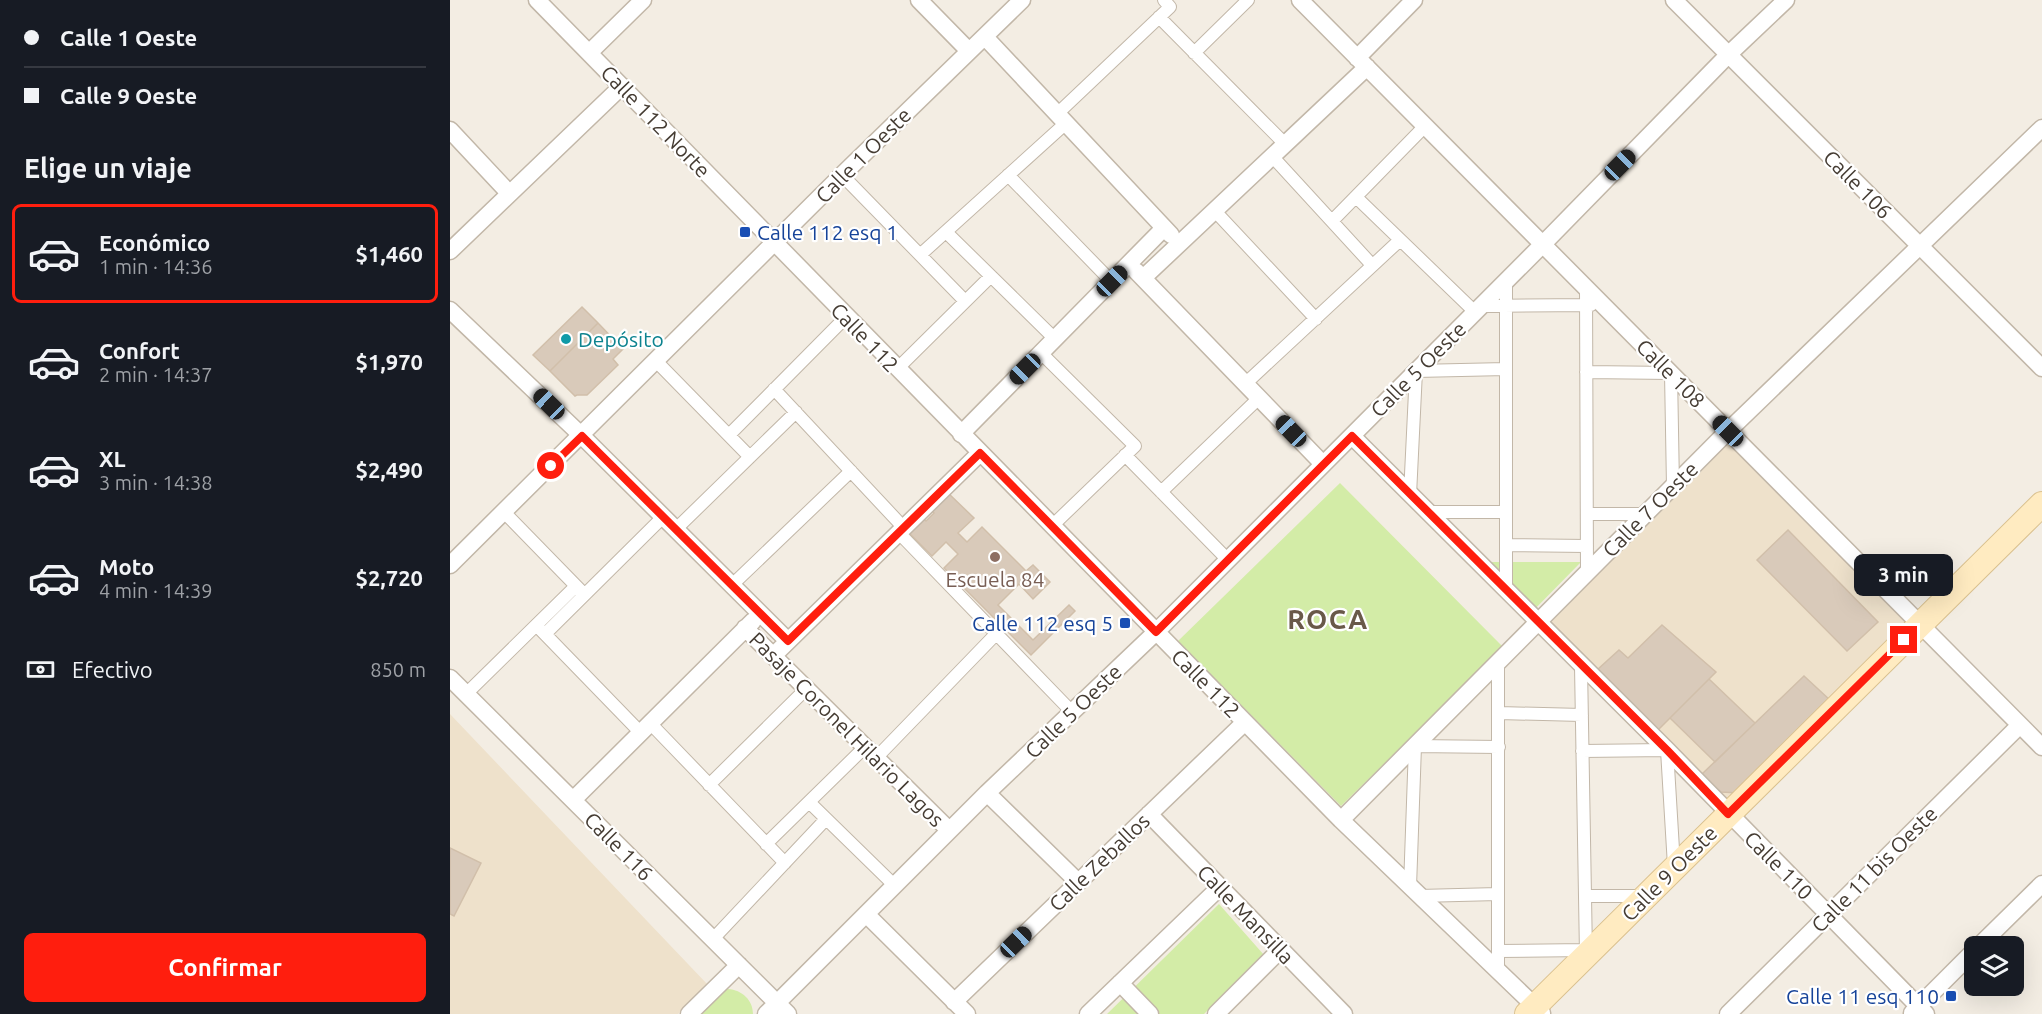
<!DOCTYPE html>
<html lang="es">
<meta charset="utf-8">
<style>
:root{--surface:#171b24;--page:#242831;--text:#f1f3f6;--muted:#9ea1a6;--line:#363941;--accent:#ff1e0e}
body{margin:0;font-family:Ubuntu,sans-serif;background:var(--page);color:var(--text);height:100vh;display:flex;flex-direction:column;font-size:22px;white-space:nowrap}
*{box-sizing:border-box;margin:0}
p{font-size:20px;color:var(--muted)}
.icon{flex:none;width:33px;height:33px;fill:none;stroke:currentColor;stroke-width:2;stroke-linecap:round;stroke-linejoin:round}
.map{position:relative;flex:1;overflow:hidden}
.sheet{display:flex;flex-direction:column;background:var(--surface);width:450px}
.sheet>*{flex:none}
.guide{display:grid;align-content:center;height:132px;padding:0 24px;background:var(--surface)}
.buttons{position:absolute;left:1514px;top:936px;display:grid;gap:12px}
.buttons a{display:grid;place-items:center;width:60px;height:60px;border-radius:9px;background:var(--surface);box-shadow:0 6px 24px #0002;font-size:30px}
.end{position:absolute;width:27px;height:27px;margin:-14px;border:8px solid #ff1e0e;background:#fff;box-shadow:0 0 0 3px #fff}
.from{border-radius:50%}
.bubble{position:absolute;height:42px;border-radius:9px;background:var(--surface);box-shadow:0 6px 24px #0002;font-size:20px;font-weight:700;line-height:42px;text-align:center}
.car{position:absolute;width:18px;height:36px;margin:-18px -9px;border-radius:8px;box-shadow:0 0 4px 2px #0007;background:linear-gradient(#222 24%,#8ab4d8 0 40%,#222 0 76%,#8ab4d8 0 86%,#222 0)}
.guide b{display:flex;align-items:center;gap:21px;height:57px;font-size:22px}
.guide b+b{border-top:2px solid var(--line)}
.guide i{width:15px;height:15px;background:var(--text)}
ul{padding:0;list-style:none}
li{display:flex;align-items:center;gap:18px;height:99px;margin:0 12px 9px;padding:0 12px;border:3px solid transparent;border-radius:9px}
li div{flex:1}
li b{display:block;font-size:22px}
li em{font-style:normal;font-weight:700}
li.current{border-color:var(--accent)}
li>.icon{width:54px;height:54px;stroke-width:1.5}
h2{padding:0 24px;font-size:27px;line-height:72px}
.pay{display:flex;align-items:center;gap:15px;height:66px;padding:0 24px;font-size:22px}
.pay p{margin-inline-start:auto}
.cta{display:flex;gap:12px;margin-top:auto;padding:12px 24px}
.cta a{flex:1;height:69px;border-radius:9px;background:var(--accent);color:#fff;font-size:24px;font-weight:700;line-height:69px;text-align:center}
main{display:flex;flex:1;min-height:0}
.map>svg:first-child{display:block}
.education{fill:#eee1cb}
.green{fill:#d3eca7}
.building{fill:#d9caba;stroke:#d1bfaa;stroke-width:1.5}
.lines{fill:none;stroke-linecap:round;stroke-linejoin:round}
.pedestrian-casing{stroke:#c2b7a8;stroke-width:14}
.minor-casing{stroke:#c2b7a8;stroke-width:19}
.secondary-casing{stroke:#dac18f;stroke-width:26}
.pedestrian{stroke:#fff;stroke-width:12}
.minor{stroke:#fff;stroke-width:16}
.secondary{stroke:#ffebc1;stroke-width:24}
.route{stroke:#ff1e0e;stroke-width:8}
.transit-dot{fill:#1a4fb4;stroke:#fff;stroke-width:2}
.culture-dot{fill:#0f9aa8;stroke:#fff;stroke-width:2}
.education-dot{fill:#8d6e63;stroke:#fff;stroke-width:2}
.labels{text-anchor:middle;dominant-baseline:central;stroke-width:4.5;stroke-linejoin:round;paint-order:stroke}
.street-label{font-size:21px;fill:#453c33;stroke:#fff}
.transit-label{font-size:21px;fill:#164399;stroke:#fff;text-anchor:end}
.culture-label{font-size:21px;fill:#0d838f;stroke:#fff;text-anchor:start}
.education-label{font-size:21px;fill:#785e54;stroke:#fff}
.district-label{font-size:27px;font-weight:bold;letter-spacing:1.5px;fill:#695949;stroke:#fff}
</style>
<main>
<section class="sheet">
<div class="guide">
<b><i class="from"></i>Calle 1 Oeste</b>
<b><i></i>Calle 9 Oeste</b>
</div>
<h2>Elige un viaje</h2>
<ul>
<li class="current"><svg class="icon" aria-label="car" viewBox="0 0 24 24"><path d="M5 17H2v-5l4-1 3-4h7l3 4 3 1v5h-3M9 17h6M6 11h13"/><circle cx="7" cy="17" r="2"/><circle cx="17" cy="17" r="2"/></svg><div><b>Económico</b><p>1 min · 14:36</p></div><em>$1,460</em></li>
<li><svg class="icon" aria-label="car" viewBox="0 0 24 24"><path d="M5 17H2v-5l4-1 3-4h7l3 4 3 1v5h-3M9 17h6M6 11h13"/><circle cx="7" cy="17" r="2"/><circle cx="17" cy="17" r="2"/></svg><div><b>Confort</b><p>2 min · 14:37</p></div><em>$1,970</em></li>
<li><svg class="icon" aria-label="car" viewBox="0 0 24 24"><path d="M5 17H2v-5l4-1 3-4h7l3 4 3 1v5h-3M9 17h6M6 11h13"/><circle cx="7" cy="17" r="2"/><circle cx="17" cy="17" r="2"/></svg><div><b>XL</b><p>3 min · 14:38</p></div><em>$2,490</em></li>
<li><svg class="icon" aria-label="car" viewBox="0 0 24 24"><path d="M5 17H2v-5l4-1 3-4h7l3 4 3 1v5h-3M9 17h6M6 11h13"/><circle cx="7" cy="17" r="2"/><circle cx="17" cy="17" r="2"/></svg><div><b>Moto</b><p>4 min · 14:39</p></div><em>$2,720</em></li>
</ul>
<div class="pay"><svg class="icon" aria-label="cash" viewBox="0 0 24 24"><path d="M3 7h18v10H3z"/><circle cx="12" cy="12" r="2"/></svg>Efectivo<p>850 m</p></div>
<div class="cta"><a>Confirmar</a></div>
</section>
<div class="map">
<svg width="1592" height="1014" viewBox="0 0 1592 1014">
<rect width="100%" height="100%" fill="#f3ede3"/>
<path class="education" d="M 1278,431 L 1470,624 L 1278,814 L 1088,623 Z
M 0,714 L 258,985 L 228,1014 L 0,1014 Z"/>
<path class="green" d="M 890,483 L 1053,647 L 891,806 L 728,641 Z
M 1034,562 L 1131,562 L 1079,615 Z
M 769,904 L 814,955 L 754,1014 L 657,1014 Z
M 278,989 C 292,990 303,1000 303,1014 L 247,1014 L 275,990 Z"/>
<path class="building" d="M 132,307 L 148,323 L 100,371 L 83,355 Z
M 148,323 L 173,349 L 163,359 L 168,365 L 137,395 L 127,395 L 125,396 L 100,371 Z
M 497,492 L 524,518 L 508,533 L 517,542 L 532,527 L 576,571 L 583,565 L 600,582 L 583,599 L 569,584 L 548,605 L 583,640 L 619,605 L 625,611 L 581,655 L 494,568 L 508,554 L 496,542 L 482,556 L 458,532 L 472,517 L 476,521 L 484,513 L 480,509 Z
M 1338,530 L 1428,622 L 1397,651 L 1307,560 Z
M 1212,625 L 1266,672 L 1208,730 L 1147,670 L 1169,650 L 1178,658 Z
M 1354,676 L 1381,701 L 1289,793 L 1271,792 L 1251,775 Z
M 1259,679 L 1305,723 L 1265,762 L 1220,718 Z
M 0,848 L 31,863 L 4,916 L 0,914 Z"/>
<g class="lines">
<defs>
<path id="pedestrian" d="M 709,17 L 835,144
M 744,53 L 798,0
M 607,114 L 720,7 L 714,0
M 822,156 L 922,265
M 392,175 L 515,301
M 558,175 L 661,281
M 906,197 L 1025,312
M 764,210 L 866,319
M 882,221 L 975,126
M 496,232 L 605,339
M 470,255 L 616,123
M 1056,281 L 1056,591
M 1136,287 L 1137,573
M 1031,306 L 1141,305
M 591,353 L 685,446 L 602,526
M 206,361 L 300,457
M 447,369 L 541,276
M 1136,372 L 1221,373 L 1223,487
M 795,384 L 950,240
M 324,389 L 454,528
M 279,435 L 396,317
M 675,455 L 778,560
M 711,492 L 809,398
M 960,495 L 966,371 L 1056,369
M 54,512 L 132,592
M 977,512 L 1056,512
M 1137,514 L 1196,514
M 226,529 L 346,412
M 449,533 L 622,712
M 1056,545 L 1137,546
M 282,585 L 401,471
M 91,630 L 190,732
M 95,634 L 213,517
M 1131,666 L 1136,954
M 16,694 L 126,586
M 1049,713 L 1132,715
M 200,723 L 335,863
M 1132,751 L 1217,750 L 1224,866
M 426,758 L 546,634
M 259,785 L 356,689
M 359,802 L 444,885
M 316,844 L 415,747
M 960,887 L 965,746 L 1049,747
M 969,896 L 1048,894
M 1135,896 L 1194,896
M 263,939 L 376,819
M 1048,951 L 1136,950
M 1048,972 L 1048,662"/>
<path id="minor" d="M 87,0 L 891,820 L 1092,1013
M 469,0 L 519,51
M 850,0 L 1592,747
M 1224,0 L 1592,368
M 535,37 L 721,235
M 139,53 L 193,0
M 907,58 L 964,0
M 0,130 L 59,193
M 0,251 L 172,86
M 686,271 L 873,464
M 693,278 L 917,67
M 0,310 L 132,436 L 338,641
M 511,434 L 714,228
M 902,436 L 1217,750 L 1476,1014
M 0,565 L 392,175 L 572,0
M 295,628 L 499,830
M 323,656 L 530,453
M 0,678 L 338,1014
M 537,793 L 628,882
M 123,800 L 303,621
M 699,814 L 894,1014
M 891,820 L 1278,431 L 1592,128
M 416,914 L 517,1014
M 1529,946 L 1592,884
M 670,983 L 700,1014
M 504,1002 L 795,722
M 1462,1013 L 1524,951
M 239,1014 L 289,965
M 316,1014 L 537,793 L 706,632 L 1093,244 L 1279,54 L 1336,0
M 638,1014 L 770,887
M 766,1014 L 831,949
M 1278,1014 L 1570,725"/>
<path id="secondary" d="M 1077,1014 L 1592,504"/>
</defs>
<use href="#pedestrian" class="pedestrian-casing"/>
<use href="#minor" class="minor-casing"/>
<use href="#secondary" class="secondary-casing"/>
<use href="#pedestrian" class="pedestrian"/>
<use href="#minor" class="minor"/>
<use href="#secondary" class="secondary"/>
</g>
<g class="lines">
<path class="route" d="M 101,466 L 132,436 L 338,641 L 530,453 L 706,632 L 902,436 L 1217,750 L 1278,814 L 1454,640"/>
</g>
<g class="transit-dot">
<rect x="289" y="226" width="12" height="12" rx="3"/>
<rect x="669" y="617" width="12" height="12" rx="3"/>
<rect x="1495" y="990" width="12" height="12" rx="3"/>
</g>
<circle class="culture-dot" cx="116" cy="339" r="6"/>
<circle class="education-dot" cx="545" cy="557" r="6"/>
<g class="labels">
<g class="street-label">
<text transform="translate(206 121) rotate(46)">Calle 112 Norte</text>
<text transform="translate(413 155) rotate(-45)">Calle 1 Oeste</text>
<text transform="translate(1408 184) rotate(45)">Calle 106</text>
<text transform="translate(415 337) rotate(46)">Calle 112</text>
<text transform="translate(968 369) rotate(-45)">Calle 5 Oeste</text>
<text transform="translate(1221 373) rotate(45)">Calle 108</text>
<text transform="translate(1200 509) rotate(-45)">Calle 7 Oeste</text>
<text transform="translate(756 683) rotate(45)">Calle 112</text>
<text transform="translate(623 711) rotate(-44)">Calle 5 Oeste</text>
<text transform="translate(397 729) rotate(45)">Pasaje Coronel Hilario Lagos</text>
<text transform="translate(169 846) rotate(45)">Calle 116</text>
<text transform="translate(649 862) rotate(-44)">Calle Zeballos</text>
<text transform="translate(1329 865) rotate(45)">Calle 110</text>
<text transform="translate(1424 869) rotate(-45)">Calle 11 bis Oeste</text>
<text transform="translate(1219 873) rotate(-45)">Calle 9 Oeste</text>
<text transform="translate(796 914) rotate(46)">Calle Mansilla</text>
</g>
<g class="transit-label">
<text x="307" y="232" text-anchor="start">Calle 112 esq 1</text>
<text x="663" y="623">Calle 112 esq 5</text>
<text x="1489" y="996">Calle 11 esq 110</text>
</g>
<g class="culture-label">
<text x="128" y="339">Depósito</text>
</g>
<g class="education-label">
<text x="545" y="579">Escuela 84</text>
</g>
<g class="district-label">
<text x="878" y="619">ROCA</text>
</g>
</g>
</svg>
<div class="buttons">
<a><svg class="icon" aria-label="layers" viewBox="0 0 24 24"><path d="M12 4l9 5-9 5-9-5zM3 14l9 5 9-5"/></svg></a>
</div>
<i class="end from" style="left:101px;top:466px"></i>
<i class="end" style="left:1454px;top:640px"></i>
<div class="bubble" style="left:1404px;top:554px;width:99px">3 min</div>
<i class="car" style="left:1170px;top:165px;rotate:45deg"></i>
<i class="car" style="left:662px;top:281px;rotate:45deg"></i>
<i class="car" style="left:575px;top:369px;rotate:225deg"></i>
<i class="car" style="left:99px;top:404px;rotate:314deg"></i>
<i class="car" style="left:841px;top:431px;rotate:316deg"></i>
<i class="car" style="left:1278px;top:431px;rotate:315deg"></i>
<i class="car" style="left:566px;top:942px;rotate:46deg"></i>
</div>
</main>
